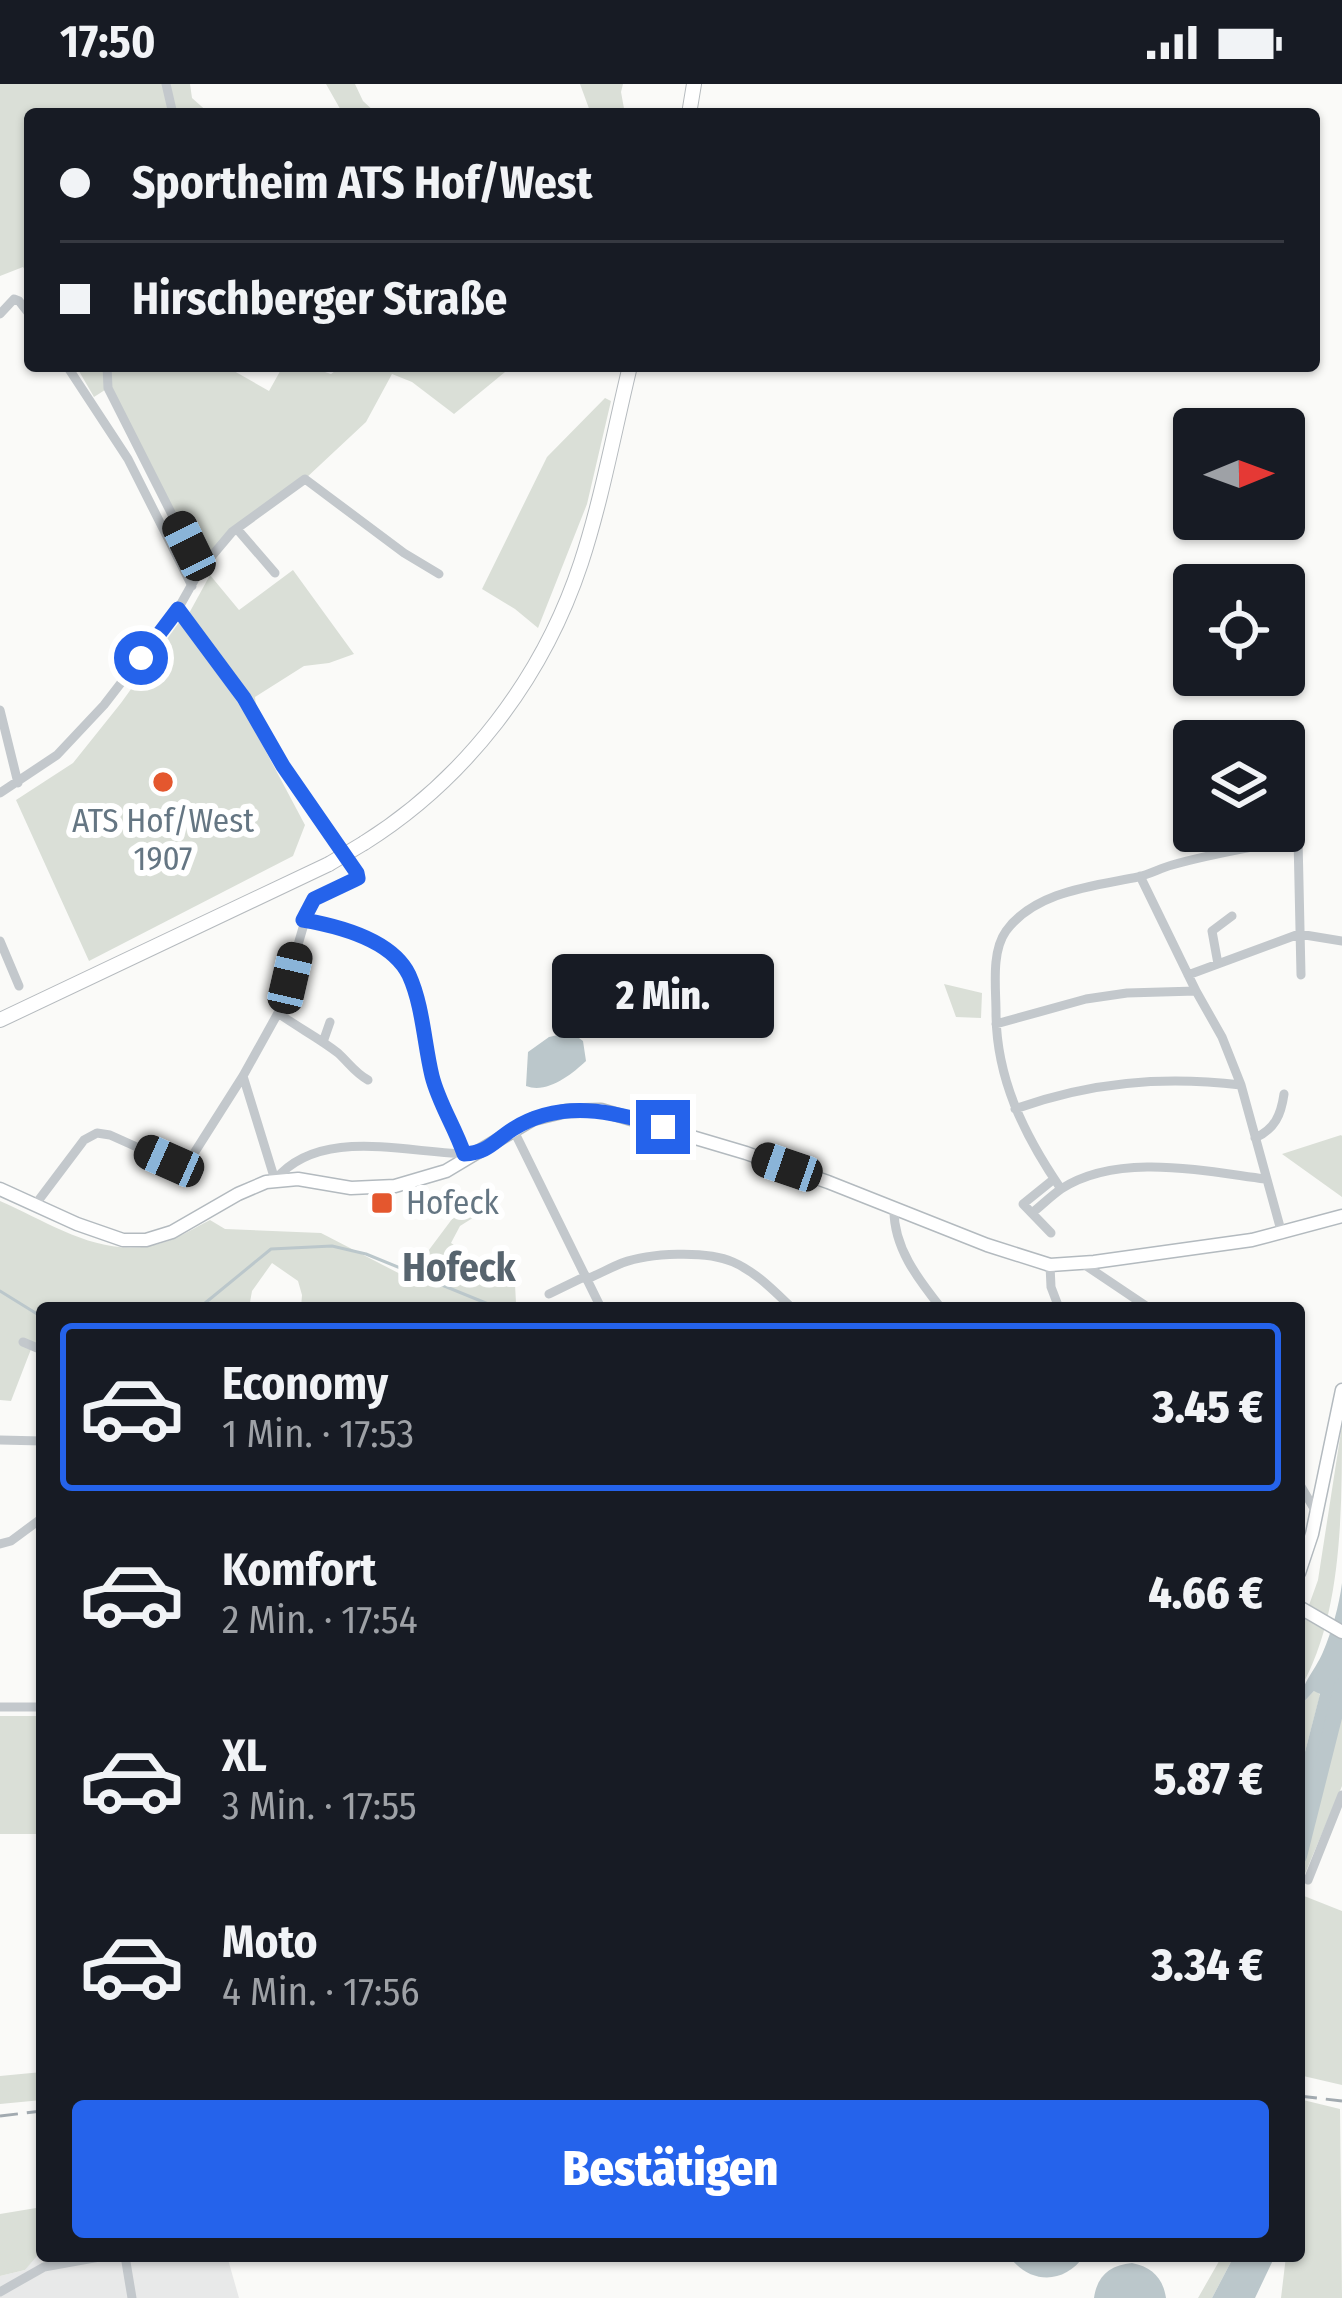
<!DOCTYPE html>
<html lang="de">
<meta charset="utf-8">
<style>
:root{--surface:#171b24;--page:#242831;--text:#f1f3f6;--muted:#9ea1a6;--line:#363941;--accent:#2563eb}
body{margin:0;font-family:"Fira Sans Condensed",sans-serif;background:var(--page);color:var(--text);height:100vh;display:flex;flex-direction:column;font-size:45px;white-space:nowrap}
*{box-sizing:border-box;margin:0}
p{font-size:39px;color:var(--muted)}
.icon{flex:none;width:66px;height:66px;fill:none;stroke:currentColor;stroke-width:2;stroke-linecap:round;stroke-linejoin:round}
.map{position:relative;flex:1;overflow:hidden}
.details{position:absolute;left:36px;top:1218px;width:1269px;height:960px;display:flex;flex-direction:column;background:var(--surface);border-radius:12px;box-shadow:0 3px 9px #0004}
.details>*{flex:none}
.banner{position:absolute;left:24px;top:24px;width:1296px;height:264px;border-radius:12px;box-shadow:0 3px 9px #0004;display:grid;align-content:center;height:264px;padding:0 36px;background:var(--surface)}
.needle{width:78px;rotate:89deg}
.controls{position:absolute;left:1173px;top:324px;display:grid;gap:24px}
.controls a{display:grid;place-items:center;width:132px;height:132px;border-radius:12px;background:var(--surface);box-shadow:0 3px 9px #0004;font-size:60px}
.end{position:absolute;width:54px;height:54px;margin:-27px;border:15px solid #2563eb;background:#fff;box-shadow:0 0 0 6px #fff}
.from{border-radius:50%}
.bubble{position:absolute;height:84px;border-radius:12px;background:var(--surface);box-shadow:0 3px 9px #0004;font-size:39px;font-weight:800;line-height:84px;text-align:center}
.car{position:absolute;width:36px;height:72px;margin:-36px -18px;border-radius:15px;box-shadow:0 0 9px 3px #0007;background:linear-gradient(#222 24%,#8ab4d8 0 40%,#222 0 76%,#8ab4d8 0 86%,#222 0)}
.banner b{display:flex;align-items:center;gap:42px;height:114px;font-size:45px}
.banner b+b{border-top:3px solid var(--line)}
.banner i{width:30px;height:30px;background:var(--text)}
ul{padding:21px 0 0;list-style:none}
li{display:flex;align-items:center;gap:36px;height:168px;margin:0 24px 18px;padding:0 12px;border:6px solid transparent;border-radius:12px}
li div{flex:1}
li b{display:block;font-size:45px}
li em{font-style:normal;font-weight:800}
li.current{border-color:var(--accent)}
li>.icon{width:108px;height:108px;stroke-width:1.5}
.button{display:flex;gap:24px;margin-top:auto;padding:24px 36px}
.button a{flex:1;height:138px;border-radius:12px;background:var(--accent);color:#fff;font-size:48px;font-weight:800;line-height:138px;text-align:center}
.status{display:flex;justify-content:space-between;align-items:center;height:84px;padding:0 60px;background:var(--surface);direction:ltr}
.status svg{height:33px;fill:currentColor}
.map>svg:first-child{display:block}
.built{fill:#e8e9e9}
.green{fill:#dadfd7}
.water{fill:#bbc7cb}
.lines{fill:none;stroke-linecap:round;stroke-linejoin:round}
.stream{stroke:#bbc7cb;stroke-width:3}
.river{stroke:#bbc7cb;stroke-width:16}
.secondary-casing{stroke:#b3babf;stroke-width:15}
.primary-casing{stroke:#b5babe;stroke-width:16}
.street{stroke:#c3c8cc;stroke-width:9}
.secondary{stroke:#fff;stroke-width:12}
.primary{stroke:#fff;stroke-width:14}
.rail{stroke:#a2aab0;stroke-width:3;stroke-dasharray:18 9;stroke-linecap:butt}
.primary-bridge-casing{stroke:#b5babe;stroke-width:16;stroke-linecap:butt}
.primary-bridge{stroke:#fff;stroke-width:14}
.route{stroke:#2563eb;stroke-width:15}
.poi-dot{fill:#e4572e;stroke:#fff;stroke-width:4.5}
.labels{text-anchor:middle;dominant-baseline:central;stroke-width:12;stroke-linejoin:round;paint-order:stroke}
.poi-label{font-size:33px;fill:#657683;stroke:#fff}
.quarter-label{font-size:39px;font-weight:bold;fill:#57646e;stroke:#fff}
</style>
<div class="status"><b>17:50</b><svg viewBox="0 0 49 12"><path d="M0 12V9h3v3zM5 12V6h3v6zM10 12V3h3v9zM15 12V0h3v12zM26 1h20v11H26zM47 4h2v5h-2z"/></svg></div>
<div class="map">
<svg width="1342" height="2214" viewBox="0 0 1342 2214">
<rect width="100%" height="100%" fill="#fafaf8"/>
<path class="built" d="M 40,2166 L 42,2172 L 227,2172 L 239,2214 L 0,2214 L 0,2192 L 25,2186 Z"/>
<path class="green" d="M 0,0 L 166,0 L 173,30 L 30,30 L 30,196 L 23,183 L 0,192 Z
M 170,0 L 190,0 L 192,14 L 210,30 L 176,30 Z
M 326,0 L 355,0 L 363,17 L 377,30 L 343,30 Z
M 580,0 L 623,0 L 621,8 L 625,30 L 591,30 Z
M 76,282 L 234,282 L 234,287 L 269,307 L 283,282 L 307,282 L 331,290 L 342,282 L 506,282 L 505,288 L 454,330 L 412,298 L 392,290 L 366,338 L 305,395 L 233,448 L 200,486 L 108,304 L 94,313 Z
M 605,314 L 611,317 L 587,420 L 538,544 L 515,525 L 482,505 L 547,373 Z
M 293,486 L 354,570 L 329,579 L 304,582 L 255,613 L 256,622 L 187,533 L 210,491 L 239,526 Z
M 180,537 L 246,630 L 305,741 L 293,772 L 89,877 L 16,716 L 73,679 L 121,619 Z
M 944,900 L 982,909 L 981,934 L 956,933 Z
M 1341,1051 L 1342,1052 L 1342,1113 L 1282,1070 Z
M 467,1115 L 487,1125 L 460,1142 L 451,1159 L 476,1176 L 514,1181 L 516,1219 L 512,1224 L 301,1224 L 302,1211 L 298,1197 L 272,1179 L 252,1207 L 249,1224 L 42,1224 L 42,1262 L 33,1260 L 11,1317 L 0,1316 L 0,1117 C 53,1140 106,1179 168,1157 C 182,1152 196,1143 210,1136 L 225,1145 L 321,1149 L 408,1194 Z
M 1342,1341 C 1342,1430 1342,1534 1299,1607 L 1299,1549 L 1318,1496 Z
M 1342,1599 L 1342,1702 L 1299,1804 L 1299,1763 Z
M 1314,1607 L 1317,1607 L 1320,1611 L 1299,1691 L 1299,1623 Z
M 0,1632 L 42,1632 L 42,1744 L 38,1750 L 0,1750 Z
M 1299,1810 L 1342,1827 L 1342,2001 L 1299,1991 Z
M 42,1988 L 42,2016 L 0,2020 L 0,1992 Z
M 1299,2015 L 1340,2025 L 1342,2214 L 1281,2214 L 1286,2172 L 1299,2172 Z
M 42,2123 L 42,2166 L 25,2186 L 0,2192 L 0,2130 Z
M 1222,2172 L 1234,2172 L 1212,2214 L 1198,2214 Z"/>
<path class="water" d="M 571,948 L 583,957 L 586,977 C 571,991 547,1010 526,1002 L 528,968 L 549,953 Z
M 1342,1499 L 1342,1599 L 1299,1763 L 1299,1691 L 1320,1610 L 1314,1607 L 1299,1623 C 1299,1602 1315,1587 1323,1568 C 1332,1547 1339,1522 1342,1499 Z
M 1009,2172 L 1084,2172 C 1064,2201 1029,2200 1009,2172 Z
M 1234,2172 L 1275,2172 L 1255,2214 L 1212,2214 Z
M 1132,2179 C 1152,2183 1163,2194 1166,2214 L 1094,2214 C 1097,2192 1110,2181 1132,2179 Z"/>
<g class="lines">
<path class="stream" d="M 0,1207 L 42,1233
M 199,1224 L 271,1165 L 332,1162 L 366,1170 L 498,1224"/>
<path class="river" d="M 1299,1772 L 1342,1602"/>
<defs>
<path id="secondary" d="M 0,1105 L 77,1140 L 123,1156 L 146,1156 L 172,1148 L 238,1110 L 266,1098 L 298,1095 L 351,1104 L 395,1102 L 446,1087 L 533,1035 L 566,1027 L 601,1026 L 746,1069 L 828,1098 L 987,1161 L 1050,1181 L 1094,1178 L 1252,1156 L 1342,1132
M 1299,1489 L 1312,1450 L 1342,1306
M 1299,1523 L 1342,1548"/>
<path id="primary" d="M 689,30 L 694,0
M 364,759 C 466,695 543,594 581,479 C 602,415 614,348 630,282
M 0,936 L 329,780"/>
</defs>
<use href="#secondary" class="secondary-casing"/>
<use href="#primary" class="primary-casing"/>
<path class="street" d="M 166,0 L 173,30
M 0,230 L 14,215 L 19,217 L 30,231
M 67,282 L 128,375 L 192,502
M 107,282 L 108,304 L 200,486
M 237,445 L 275,489
M 0,626 L 18,699
M 0,709 L 57,671 L 104,621 L 178,525 L 200,486 L 232,448 L 305,395 L 404,469 L 439,490
M 1140,792 L 1196,907 L 1222,953 L 1241,1001 L 1282,1150
M 303,836 C 337,842 393,856 409,891 C 423,922 424,959 432,992 C 439,1020 455,1043 463,1070
M 0,857 L 19,902
M 1218,880 L 1212,847 L 1232,832
M 1188,891 L 1299,850 L 1342,857
M 278,929 C 297,943 319,954 338,969 C 349,979 355,989 368,996
M 996,940 L 1086,915 L 1127,909 L 1196,907
M 323,958 L 330,938
M 243,992 L 275,1096 C 321,1040 412,1071 474,1070
M 1015,1025 C 1090,998 1162,992 1241,1001
M 513,1045 L 601,1224
M 1255,1054 C 1275,1045 1281,1031 1284,1010
M 1061,1105 C 1024,1051 996,994 996,928 C 996,904 991,868 1006,847 C 1035,807 1094,802 1138,793 C 1150,790 1161,784 1172,781 C 1213,769 1256,763 1298,754 L 1301,891
M 35,1121 L 84,1056 L 97,1049 L 110,1051 L 168,1077 L 191,1074 L 243,992 L 278,929 L 309,823 L 321,810 L 358,794 L 354,784 L 331,749 L 283,682 L 253,628 L 178,525
M 894,1124 C 893,1163 918,1195 941,1224
M 1032,1129 C 1042,1121 1051,1112 1061,1105 C 1118,1068 1203,1087 1265,1095
M 1051,1149 L 1023,1120 L 1054,1095
M 1082,1179 L 1149,1224
M 1050,1181 L 1051,1203 L 1059,1224
M 587,1195 C 599,1190 610,1184 622,1179 C 649,1169 706,1166 733,1178 C 756,1188 774,1207 792,1224
M 549,1210 L 586,1192
M 23,1258 L 42,1266
M 0,1356 L 42,1357
M 1299,1399 L 1316,1428
M 0,1460 L 11,1457 L 42,1434
M 0,1623 L 42,1623
M 1308,1796 L 1342,1711
M 125,2172 L 132,2214
M 0,2208 L 44,2183 L 105,2172"/>
<use href="#secondary" class="secondary"/>
<use href="#primary" class="primary"/>
<path class="rail" d="M 1299,2012 L 1342,2017
M 0,2032 L 42,2027"/>
<defs>
<path id="primary-bridge" d="M 329,780 L 364,759"/>
</defs>
<use href="#primary-bridge" class="primary-bridge-casing"/>
<use href="#primary-bridge" class="primary-bridge"/>
</g>
<g class="lines">
<path class="route" d="M 141,574 L 178,525 L 244,614 L 283,682 L 357,789 L 358,794 L 354,796 L 314,815 L 303,836 C 338,842 392,856 409,891 C 423,922 424,959 432,992 C 439,1020 455,1043 464,1070 C 488,1069 494,1057 513,1045 C 561,1015 614,1027 663,1043"/>
</g>
<g class="poi-dot">
<circle cx="163" cy="698" r="12"/>
<rect x="370" y="1107" width="24" height="24" rx="6"/>
</g>
<g class="labels">
<g class="poi-label">
<text x="163" y="737">ATS Hof/West<tspan x="163" dy="38">1907</tspan></text>
<text x="406" y="1119" text-anchor="start">Hofeck</text>
</g>
<g class="quarter-label">
<text x="459" y="1184">Hofeck</text>
</g>
</g>
</svg>
<div class="controls">
<a><svg class="needle" viewBox="-14 -14 28 28"><path d="M0-13l5 13h-10z" fill="#e53935"/><path d="M0 13l5-13h-10z" fill="#9ea1a6"/></svg></a>
<a><svg class="icon" aria-label="locate" viewBox="0 0 24 24"><circle cx="12" cy="12" r="6"/><path d="M12 2v4M12 18v4M2 12h4M18 12h4"/></svg></a>
<a><svg class="icon" aria-label="layers" viewBox="0 0 24 24"><path d="M12 4l9 5-9 5-9-5zM3 14l9 5 9-5"/></svg></a>
</div>
<i class="end from" style="left:141px;top:574px"></i>
<i class="end" style="left:663px;top:1043px"></i>
<div class="bubble" style="left:552px;top:870px;width:222px">2 Min.</div>
<i class="car" style="left:189px;top:462px;rotate:334deg"></i>
<i class="car" style="left:290px;top:894px;rotate:13deg"></i>
<i class="car" style="left:169px;top:1077px;rotate:294deg"></i>
<i class="car" style="left:787px;top:1083px;rotate:289deg"></i>
<div class="banner">
<b><i class="from"></i>Sportheim ATS Hof/West</b>
<b><i></i>Hirschberger Straße</b>
</div>
<section class="details">
<ul>
<li class="current"><svg class="icon" aria-label="car" viewBox="0 0 24 24"><path d="M5 17H2v-5l4-1 3-4h7l3 4 3 1v5h-3M9 17h6M6 11h13"/><circle cx="7" cy="17" r="2"/><circle cx="17" cy="17" r="2"/></svg><div><b>Economy</b><p>1 Min. · 17:53</p></div><em>3.45 €</em></li>
<li><svg class="icon" aria-label="car" viewBox="0 0 24 24"><path d="M5 17H2v-5l4-1 3-4h7l3 4 3 1v5h-3M9 17h6M6 11h13"/><circle cx="7" cy="17" r="2"/><circle cx="17" cy="17" r="2"/></svg><div><b>Komfort</b><p>2 Min. · 17:54</p></div><em>4.66 €</em></li>
<li><svg class="icon" aria-label="car" viewBox="0 0 24 24"><path d="M5 17H2v-5l4-1 3-4h7l3 4 3 1v5h-3M9 17h6M6 11h13"/><circle cx="7" cy="17" r="2"/><circle cx="17" cy="17" r="2"/></svg><div><b>XL</b><p>3 Min. · 17:55</p></div><em>5.87 €</em></li>
<li><svg class="icon" aria-label="car" viewBox="0 0 24 24"><path d="M5 17H2v-5l4-1 3-4h7l3 4 3 1v5h-3M9 17h6M6 11h13"/><circle cx="7" cy="17" r="2"/><circle cx="17" cy="17" r="2"/></svg><div><b>Moto</b><p>4 Min. · 17:56</p></div><em>3.34 €</em></li>
</ul>
<div class="button"><a>Bestätigen</a></div>
</section>
</div>
